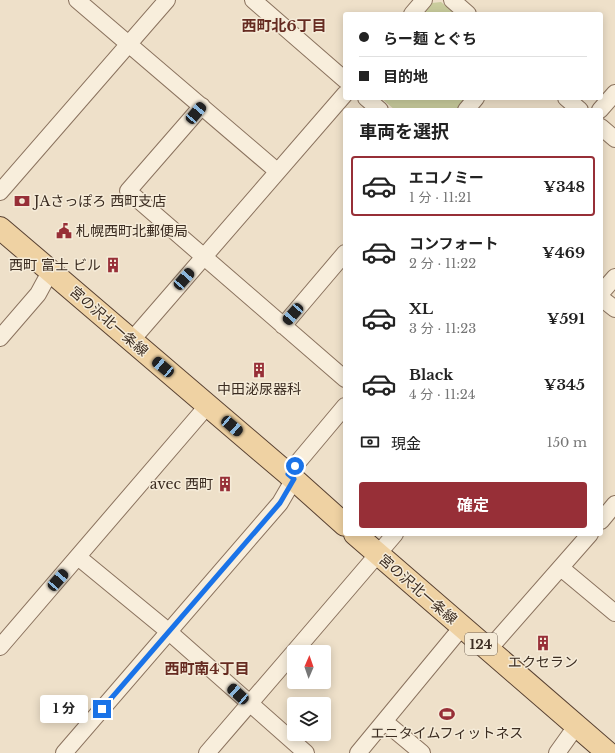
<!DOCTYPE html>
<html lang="ja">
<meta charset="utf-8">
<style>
:root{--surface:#fff;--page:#f2f2f2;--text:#222;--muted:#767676;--line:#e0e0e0;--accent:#972f37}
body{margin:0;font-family:"Libre Baskerville","Noto Sans JP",serif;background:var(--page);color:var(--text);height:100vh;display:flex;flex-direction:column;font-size:15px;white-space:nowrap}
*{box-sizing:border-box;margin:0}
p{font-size:13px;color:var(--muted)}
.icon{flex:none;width:22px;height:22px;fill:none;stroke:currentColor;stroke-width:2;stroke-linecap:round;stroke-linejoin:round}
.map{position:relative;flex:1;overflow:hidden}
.sheet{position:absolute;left:343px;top:108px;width:260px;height:428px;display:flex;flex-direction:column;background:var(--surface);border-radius:4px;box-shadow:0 2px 10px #0003}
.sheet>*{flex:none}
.guide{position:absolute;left:343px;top:12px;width:260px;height:88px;border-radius:4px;box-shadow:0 2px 10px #0003;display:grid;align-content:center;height:88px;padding:0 16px;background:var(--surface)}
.needle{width:26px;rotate:2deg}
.controls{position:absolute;left:287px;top:645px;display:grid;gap:8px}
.controls a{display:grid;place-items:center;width:44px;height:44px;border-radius:4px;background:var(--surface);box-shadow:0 2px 10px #0003;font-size:20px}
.end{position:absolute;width:18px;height:18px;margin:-9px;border:5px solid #1a73e8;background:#fff;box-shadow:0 0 0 2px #fff}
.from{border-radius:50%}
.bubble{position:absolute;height:28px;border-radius:4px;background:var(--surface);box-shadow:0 2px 10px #0003;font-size:13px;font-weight:700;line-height:28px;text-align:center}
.car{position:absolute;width:12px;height:24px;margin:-12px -6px;border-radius:5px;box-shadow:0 0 3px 1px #0007;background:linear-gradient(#222 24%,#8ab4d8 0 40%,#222 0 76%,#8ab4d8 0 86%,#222 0)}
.guide b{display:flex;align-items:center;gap:14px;height:38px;font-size:15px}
.guide b+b{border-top:1px solid var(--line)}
.guide i{width:10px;height:10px;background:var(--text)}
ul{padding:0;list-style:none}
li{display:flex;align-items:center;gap:12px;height:60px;margin:0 8px 6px;padding:0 8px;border:2px solid transparent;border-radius:4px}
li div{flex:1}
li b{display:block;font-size:15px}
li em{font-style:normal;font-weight:700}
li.current{border-color:var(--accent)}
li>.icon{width:36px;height:36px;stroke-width:1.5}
h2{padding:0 16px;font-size:18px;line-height:48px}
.pay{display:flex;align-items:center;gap:10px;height:44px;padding:0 16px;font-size:15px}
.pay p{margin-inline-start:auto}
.button{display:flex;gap:8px;margin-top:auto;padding:8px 16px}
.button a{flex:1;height:46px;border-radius:4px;background:var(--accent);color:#fff;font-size:16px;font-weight:700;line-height:46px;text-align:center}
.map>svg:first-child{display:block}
.green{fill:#c9cc9d}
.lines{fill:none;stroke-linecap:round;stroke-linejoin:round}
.minor-casing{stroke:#8a725e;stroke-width:18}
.primary-casing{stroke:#584132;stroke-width:24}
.minor{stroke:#f8eedc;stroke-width:16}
.primary{stroke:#efd2a3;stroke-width:22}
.route{stroke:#1a73e8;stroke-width:5}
.labels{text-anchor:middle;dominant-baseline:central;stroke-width:3;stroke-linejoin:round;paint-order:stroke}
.shield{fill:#f5ebd8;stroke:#736558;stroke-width:1}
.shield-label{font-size:13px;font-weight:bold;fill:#3b2c21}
.poi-label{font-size:14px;fill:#3b2c21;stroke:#f5ebd8}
.street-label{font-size:14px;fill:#3b2c21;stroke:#f5ebd8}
.neighbourhood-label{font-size:15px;font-weight:bold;fill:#662b21;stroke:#f5ebd8}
</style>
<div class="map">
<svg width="615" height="753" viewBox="0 0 615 753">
<rect width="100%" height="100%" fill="#eee0c9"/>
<path class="green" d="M 441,2 L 455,14 L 423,14 L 432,3 Z
M 381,98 L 467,98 L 457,110 L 395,110 Z"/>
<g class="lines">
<defs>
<path id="minor" d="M 77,0 L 277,171
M 253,0 L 345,80
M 452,0 L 468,14
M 412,14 L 424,0
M 366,98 L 380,110
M 566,98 L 580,110
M 202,106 L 128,191 L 345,379
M 466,110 L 476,98
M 600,110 L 615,93
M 601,127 L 615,139
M 0,192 L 167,0
M 601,293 L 615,277
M 601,298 L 615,309
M 283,326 L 345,253
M 0,338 L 38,294 L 51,270
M 131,341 L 345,94
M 288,474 L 345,406
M 601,521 L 615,504
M 78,557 L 168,631 L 306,753
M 561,568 L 615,613
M 0,647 L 208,405
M 489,649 L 590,534
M 294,652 L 395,534
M 385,722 L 422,753
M 64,753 L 280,503 L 294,479
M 207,753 L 294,652
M 358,753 L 462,627
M 557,753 L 577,725"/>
<path id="primary" d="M 0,228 L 288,474 L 345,525
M 355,534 L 608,753"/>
</defs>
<use href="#minor" class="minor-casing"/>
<use href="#primary" class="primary-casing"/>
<use href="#minor" class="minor"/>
<use href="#primary" class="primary"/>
</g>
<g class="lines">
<path class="route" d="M 102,709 L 280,503 L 294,479 L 288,474 L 295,466"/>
</g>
<defs>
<symbol id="bank-bare" viewBox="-9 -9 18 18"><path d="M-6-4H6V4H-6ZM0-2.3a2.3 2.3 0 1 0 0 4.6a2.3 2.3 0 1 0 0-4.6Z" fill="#972f37" stroke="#f5ebd8" stroke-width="2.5" paint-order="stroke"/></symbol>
<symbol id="civic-bare" viewBox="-9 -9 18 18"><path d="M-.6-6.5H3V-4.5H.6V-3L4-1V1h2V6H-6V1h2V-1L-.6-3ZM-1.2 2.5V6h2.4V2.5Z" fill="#972f37" stroke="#f5ebd8" stroke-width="2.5" paint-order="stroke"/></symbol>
<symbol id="building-bare" viewBox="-9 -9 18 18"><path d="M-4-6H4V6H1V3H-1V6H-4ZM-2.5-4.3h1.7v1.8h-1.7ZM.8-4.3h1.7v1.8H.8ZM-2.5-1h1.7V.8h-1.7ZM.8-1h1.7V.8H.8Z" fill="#972f37" stroke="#f5ebd8" stroke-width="2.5" paint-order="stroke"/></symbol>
<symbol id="stadium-bare" viewBox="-9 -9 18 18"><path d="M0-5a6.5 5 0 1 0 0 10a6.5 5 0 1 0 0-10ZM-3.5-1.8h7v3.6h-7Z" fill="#972f37" stroke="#f5ebd8" stroke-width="2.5" paint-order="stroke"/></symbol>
</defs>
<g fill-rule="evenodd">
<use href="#bank-bare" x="11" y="190" width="22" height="22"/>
<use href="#civic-bare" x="53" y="220" width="22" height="22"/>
<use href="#building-bare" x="102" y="254" width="22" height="22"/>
<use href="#building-bare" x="248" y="359" width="22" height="22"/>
<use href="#building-bare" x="214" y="473" width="22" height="22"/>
<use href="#building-bare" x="532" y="632" width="22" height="22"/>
<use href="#stadium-bare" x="436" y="703" width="22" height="22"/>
</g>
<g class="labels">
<rect class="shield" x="465" y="633" width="32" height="22" rx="3"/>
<g class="shield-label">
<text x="481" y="644">124</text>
</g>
<g class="poi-label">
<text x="34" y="201" text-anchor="start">JAさっぽろ 西町支店</text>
<text x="76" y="231" text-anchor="start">札幌西町北郵便局</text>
<text x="101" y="265" text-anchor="end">西町 富士 ビル</text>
<text x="259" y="389">中田泌尿器科</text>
<text x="213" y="484" text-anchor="end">avec 西町</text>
<text x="543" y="662">エクセラン</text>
<text x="447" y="733">エニタイムフィットネス</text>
</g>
<g class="street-label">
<text transform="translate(109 321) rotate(41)">宮の沢北一条線</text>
<text transform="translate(418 589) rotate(41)">宮の沢北一条線</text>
</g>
<g class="neighbourhood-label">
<text x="284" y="25">西町北6丁目</text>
<text x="207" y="668">西町南4丁目</text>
</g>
</g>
</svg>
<div class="controls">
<a><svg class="needle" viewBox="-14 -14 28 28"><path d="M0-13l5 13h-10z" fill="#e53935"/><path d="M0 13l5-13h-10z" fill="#767676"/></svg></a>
<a><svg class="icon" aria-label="layers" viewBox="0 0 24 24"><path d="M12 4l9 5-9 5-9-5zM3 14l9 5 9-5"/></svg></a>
</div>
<i class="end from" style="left:295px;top:466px"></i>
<i class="end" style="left:102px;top:709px"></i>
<div class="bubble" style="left:40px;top:695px;width:48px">1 分</div>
<i class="car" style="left:196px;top:113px;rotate:40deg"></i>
<i class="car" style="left:184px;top:279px;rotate:41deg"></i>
<i class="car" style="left:293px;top:314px;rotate:221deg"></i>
<i class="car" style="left:163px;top:367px;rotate:310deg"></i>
<i class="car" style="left:232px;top:426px;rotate:131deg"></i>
<i class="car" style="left:58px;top:580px;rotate:41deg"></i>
<i class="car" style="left:238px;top:694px;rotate:312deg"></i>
<div class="guide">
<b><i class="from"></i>らー麺 とぐち</b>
<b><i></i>目的地</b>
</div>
<section class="sheet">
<h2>車両を選択</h2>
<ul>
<li class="current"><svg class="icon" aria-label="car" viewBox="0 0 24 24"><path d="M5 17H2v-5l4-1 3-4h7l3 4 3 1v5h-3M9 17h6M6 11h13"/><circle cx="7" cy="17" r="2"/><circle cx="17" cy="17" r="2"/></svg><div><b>エコノミー</b><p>1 分 · 11:21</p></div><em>¥348</em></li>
<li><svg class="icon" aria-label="car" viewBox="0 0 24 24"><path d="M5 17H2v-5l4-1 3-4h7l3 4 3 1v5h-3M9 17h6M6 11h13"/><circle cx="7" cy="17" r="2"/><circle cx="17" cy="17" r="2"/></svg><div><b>コンフォート</b><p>2 分 · 11:22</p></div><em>¥469</em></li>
<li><svg class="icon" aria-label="car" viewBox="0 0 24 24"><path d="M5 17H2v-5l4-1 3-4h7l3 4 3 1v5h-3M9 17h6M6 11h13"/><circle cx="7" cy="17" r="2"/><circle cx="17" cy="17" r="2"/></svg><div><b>XL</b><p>3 分 · 11:23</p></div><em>¥591</em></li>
<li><svg class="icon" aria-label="car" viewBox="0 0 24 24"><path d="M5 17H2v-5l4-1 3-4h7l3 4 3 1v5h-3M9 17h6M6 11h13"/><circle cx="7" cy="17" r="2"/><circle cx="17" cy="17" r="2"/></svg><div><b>Black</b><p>4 分 · 11:24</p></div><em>¥345</em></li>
</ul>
<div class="pay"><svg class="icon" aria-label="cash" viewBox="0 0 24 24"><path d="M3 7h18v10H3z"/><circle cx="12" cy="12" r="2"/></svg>現金<p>150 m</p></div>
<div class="button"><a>確定</a></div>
</section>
</div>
